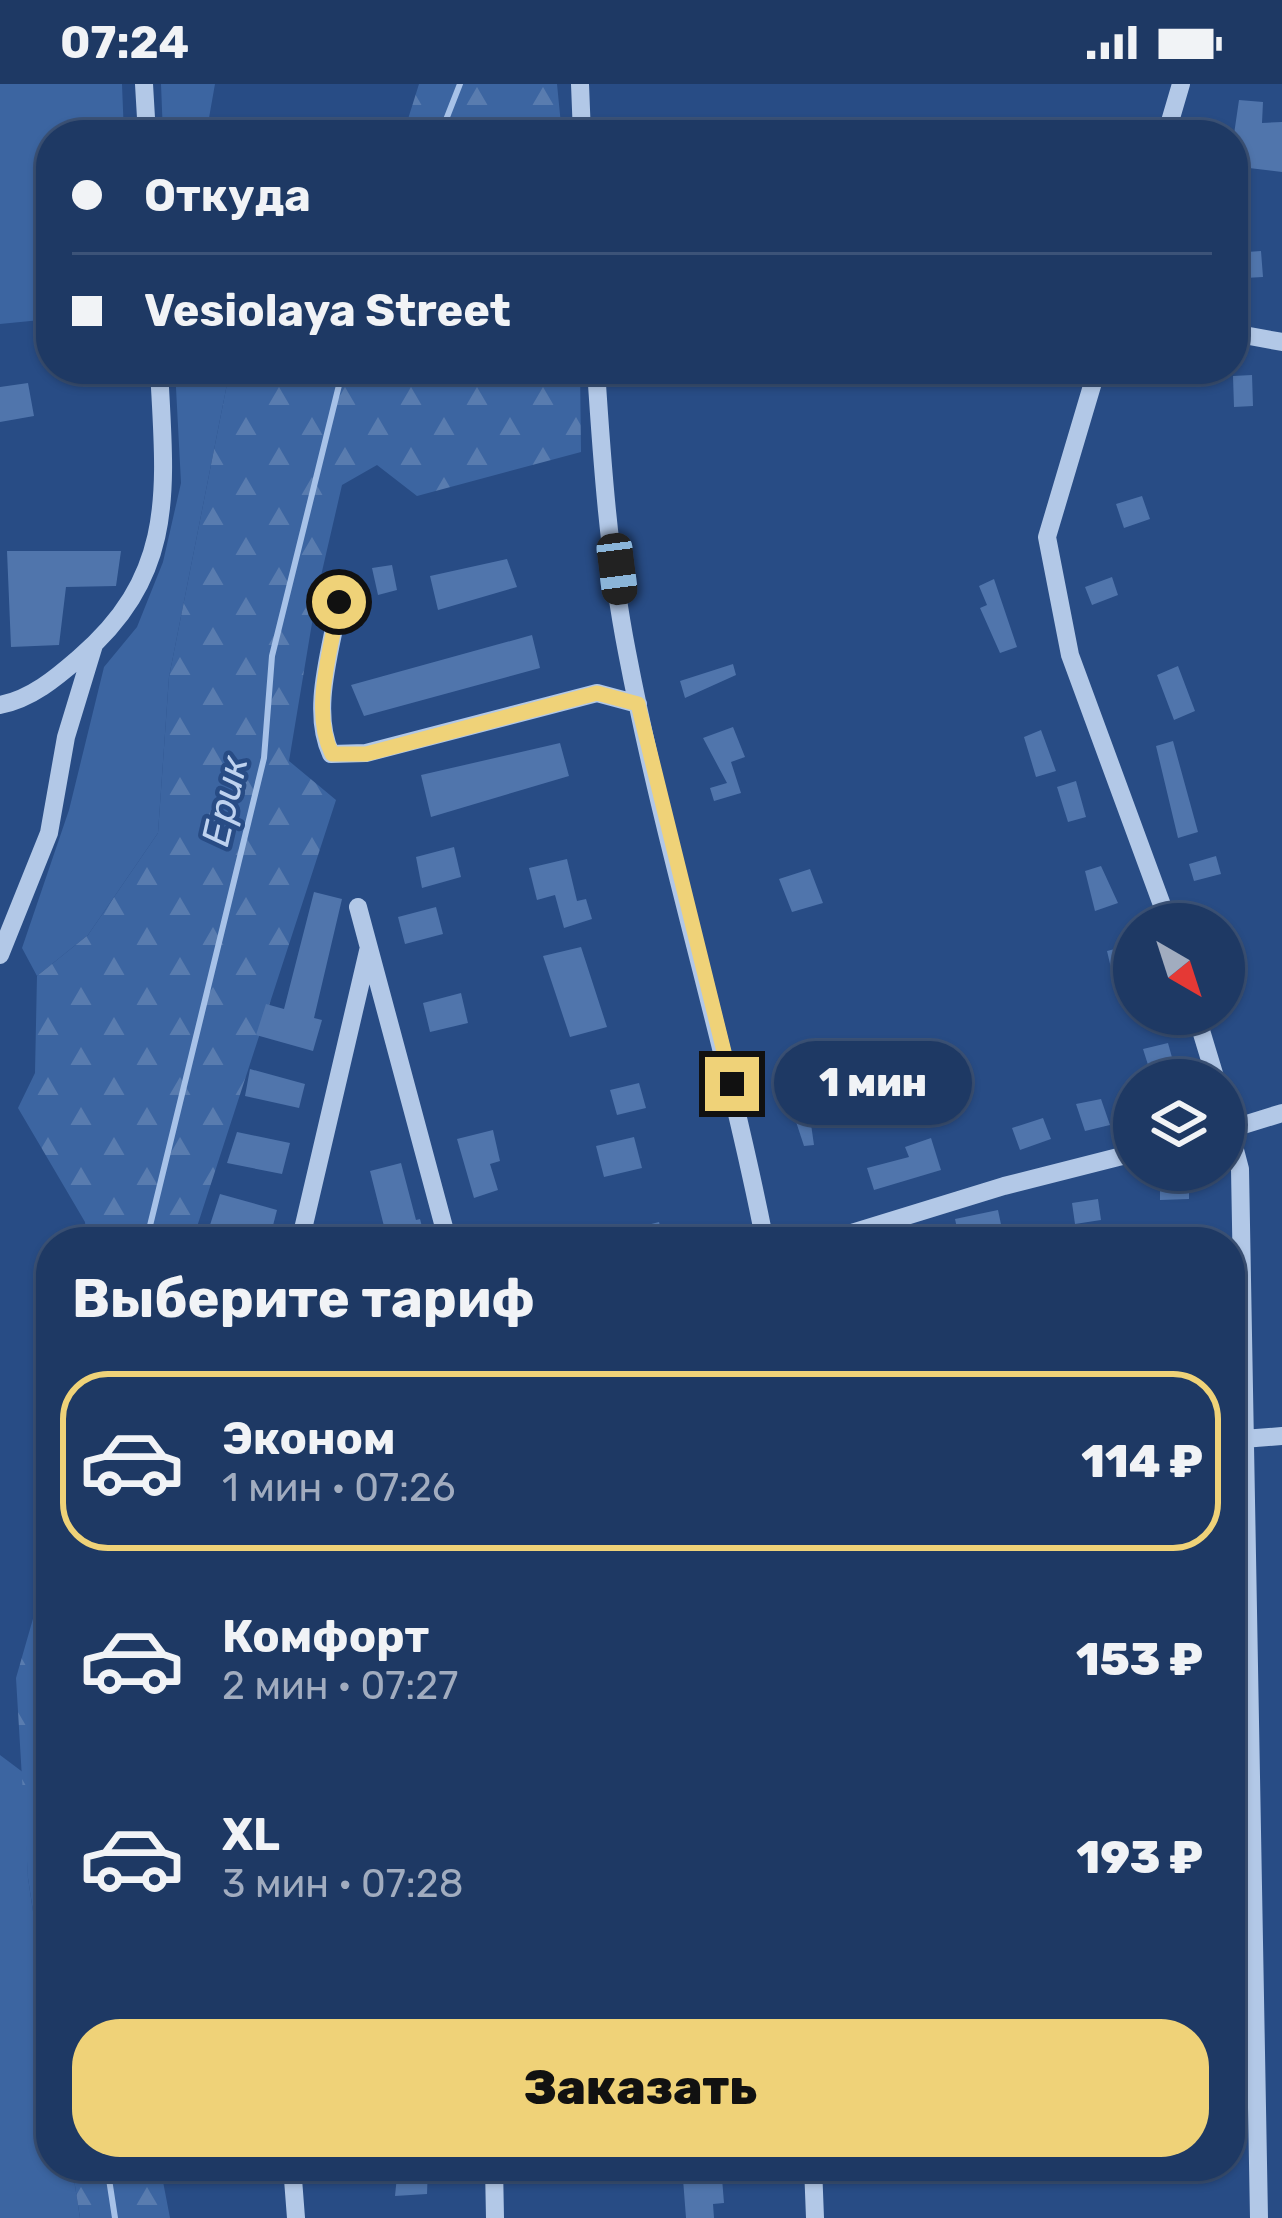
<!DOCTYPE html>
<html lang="ru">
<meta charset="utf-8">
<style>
:root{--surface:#1e3964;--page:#2b446d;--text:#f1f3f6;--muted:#a1acbf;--line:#3c5378;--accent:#efd278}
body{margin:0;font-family:Rubik,sans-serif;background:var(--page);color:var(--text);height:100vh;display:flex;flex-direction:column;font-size:45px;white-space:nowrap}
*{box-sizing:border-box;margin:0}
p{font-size:39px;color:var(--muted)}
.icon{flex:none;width:66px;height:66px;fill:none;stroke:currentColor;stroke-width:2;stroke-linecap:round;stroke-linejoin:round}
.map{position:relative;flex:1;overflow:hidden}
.panel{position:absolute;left:36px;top:1143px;width:1209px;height:954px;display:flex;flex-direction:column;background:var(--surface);border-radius:48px;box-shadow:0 3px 9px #0004,0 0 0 3px var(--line)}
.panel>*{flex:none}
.top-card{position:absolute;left:36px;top:36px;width:1212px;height:264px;border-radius:48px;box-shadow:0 3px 9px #0004,0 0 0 3px var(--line);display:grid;align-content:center;height:264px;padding:0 36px;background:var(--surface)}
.needle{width:78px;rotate:141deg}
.buttons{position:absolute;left:1113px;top:819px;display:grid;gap:24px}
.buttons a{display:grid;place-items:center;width:132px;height:132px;border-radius:50%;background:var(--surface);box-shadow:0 3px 9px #0004,0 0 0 3px var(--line);font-size:60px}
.end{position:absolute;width:54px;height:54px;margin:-27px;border:15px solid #efd278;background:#111;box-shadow:0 0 0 6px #111}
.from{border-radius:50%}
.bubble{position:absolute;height:84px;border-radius:42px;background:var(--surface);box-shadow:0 3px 9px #0004,0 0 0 3px var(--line);font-size:39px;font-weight:800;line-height:84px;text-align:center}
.car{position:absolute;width:36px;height:72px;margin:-36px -18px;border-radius:15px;box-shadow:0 0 9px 3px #0007;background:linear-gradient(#222 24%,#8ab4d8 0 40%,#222 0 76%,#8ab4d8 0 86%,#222 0)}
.top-card b{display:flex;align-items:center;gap:42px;height:114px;font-size:45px}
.top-card b+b{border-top:3px solid var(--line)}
.top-card i{width:30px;height:30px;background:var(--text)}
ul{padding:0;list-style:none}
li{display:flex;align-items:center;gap:36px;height:180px;margin:0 24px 18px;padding:0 12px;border:6px solid transparent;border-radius:48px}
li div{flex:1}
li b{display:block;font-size:45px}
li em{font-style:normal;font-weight:800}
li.current{border-color:var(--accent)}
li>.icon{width:108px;height:108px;stroke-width:1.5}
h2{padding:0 36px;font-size:54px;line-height:144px}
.button{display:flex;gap:24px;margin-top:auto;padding:24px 36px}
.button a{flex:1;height:138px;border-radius:48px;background:var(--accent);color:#111;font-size:48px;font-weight:800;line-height:138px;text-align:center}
.status{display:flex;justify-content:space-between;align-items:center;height:84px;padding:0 60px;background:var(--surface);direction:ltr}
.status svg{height:33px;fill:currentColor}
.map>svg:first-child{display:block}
.grass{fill:#3c65a1}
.forest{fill:url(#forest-firs)}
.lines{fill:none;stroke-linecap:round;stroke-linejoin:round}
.stream{stroke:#a7c2e8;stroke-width:6}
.building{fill:#5075ac}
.minor{stroke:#b2c8e7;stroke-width:18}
.route{stroke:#efd278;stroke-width:15}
.labels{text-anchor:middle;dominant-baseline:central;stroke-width:9;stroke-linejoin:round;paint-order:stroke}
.water-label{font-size:39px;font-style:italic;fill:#bed2ef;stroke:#284c85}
</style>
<div class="status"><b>07:24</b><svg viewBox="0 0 49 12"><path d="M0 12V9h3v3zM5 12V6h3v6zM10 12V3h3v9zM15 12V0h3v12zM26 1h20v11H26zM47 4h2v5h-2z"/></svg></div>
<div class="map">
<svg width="1282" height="2134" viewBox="0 0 1282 2134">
<defs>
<pattern id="forest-firs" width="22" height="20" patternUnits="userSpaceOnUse" patternTransform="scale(3)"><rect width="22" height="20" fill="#3c65a1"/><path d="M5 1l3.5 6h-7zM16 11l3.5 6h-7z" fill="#597caf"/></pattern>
</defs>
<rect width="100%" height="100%" fill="#284c85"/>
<path class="grass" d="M 0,0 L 122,0 L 124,51 L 51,51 L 51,235 L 0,240 Z
M 161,0 L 215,0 L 206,51 L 163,51 Z
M 175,285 L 230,285 L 169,593 L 158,749 L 88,851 L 37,892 L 22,864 L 69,726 L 104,583 L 137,543 L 163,478 L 181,399 Z
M 0,1671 L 24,1689 L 28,1794 L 51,1946 L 51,2082 L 72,2082 L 80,2134 L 0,2134 Z"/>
<path class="forest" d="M 419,0 L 557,0 L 562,51 L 403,51 Z
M 230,285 L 580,285 L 581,368 L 417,412 L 377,381 L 342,401 L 317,509 L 289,677 L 336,716 L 192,1158 L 87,1158 L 85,1138 L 18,1024 L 35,989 L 37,892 L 88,851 L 158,749 L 169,593 Z
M 51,1472 L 51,1946 L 28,1794 L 16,1594 Z
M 72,2082 L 160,2082 L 170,2134 L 80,2134 Z"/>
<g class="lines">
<path class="stream" d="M 440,51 L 460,0
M 146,1158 L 264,674 L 272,572 L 343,285
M 51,1605 L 51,1619
M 107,2082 L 115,2134"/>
</g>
<path class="building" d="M 1239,16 L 1263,18 L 1262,39 L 1282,38 L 1282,88 L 1249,84 L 1247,168 L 1261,167 L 1263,193 L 1245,194 L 1243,210 L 1233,210 L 1233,57 Z
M 1252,291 L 1253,322 L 1234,323 L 1233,292 Z
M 28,299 L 34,332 L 0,338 L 0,303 Z
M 1142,412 L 1150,435 L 1124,444 L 1116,420 Z
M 7,467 L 121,467 L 116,502 L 66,503 L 59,561 L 11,563 Z
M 507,475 L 517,503 L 438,526 L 430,492 Z
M 392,481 L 397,506 L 378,511 L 372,484 Z
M 1112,493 L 1118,511 L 1092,521 L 1085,503 Z
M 994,495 L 1017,563 L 1000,569 L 980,524 L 987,521 L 979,502 Z
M 532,551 L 540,584 L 364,632 L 351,601 Z
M 733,580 L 736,591 L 685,614 L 680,597 Z
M 1178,582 L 1195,627 L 1174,636 L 1157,591 Z
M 733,643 L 745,673 L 731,678 L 741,709 L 714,717 L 710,704 L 727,699 L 703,654 Z
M 1041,646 L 1056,687 L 1036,693 L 1024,653 Z
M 1173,657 L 1198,748 L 1178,754 L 1156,662 Z
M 560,659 L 569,692 L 431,733 L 421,691 Z
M 1076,697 L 1086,733 L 1068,738 L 1057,703 Z
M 454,763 L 461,793 L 422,804 L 416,773 Z
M 1216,772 L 1221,790 L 1194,797 L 1189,780 Z
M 567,775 L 577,817 L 586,815 L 592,835 L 564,844 L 555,811 L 537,816 L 529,784 Z
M 1101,782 L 1118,819 L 1095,827 L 1085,787 Z
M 810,785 L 823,819 L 792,828 L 779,795 Z
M 314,808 L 342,815 L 314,934 L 322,936 L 313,967 L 256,951 L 266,920 L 284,925 Z
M 436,823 L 443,850 L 405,860 L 398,833 Z
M 1134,860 L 1134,926 L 1127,927 L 1118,883 L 1111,884 L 1107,867 Z
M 581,863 L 607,943 L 570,953 L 543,872 Z
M 461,909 L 468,939 L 430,948 L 423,919 Z
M 1168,959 L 1173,977 L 1149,984 L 1143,965 Z
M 250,985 L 305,1000 L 299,1024 L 245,1012 Z
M 804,988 L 808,1022 L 816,1020 L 821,1037 L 811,1040 L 814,1061 L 804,1062 L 781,992 Z
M 639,999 L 646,1024 L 617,1031 L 610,1006 Z
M 1101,1015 L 1110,1041 L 1085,1047 L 1076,1020 Z
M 1043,1034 L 1051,1055 L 1020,1066 L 1012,1044 Z
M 493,1046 L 500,1077 L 490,1080 L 498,1106 L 474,1114 L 457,1055 Z
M 237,1048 L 290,1059 L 282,1090 L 227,1079 Z
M 634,1053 L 642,1084 L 604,1093 L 596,1062 Z
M 931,1054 L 941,1086 L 874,1106 L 867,1084 L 909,1073 L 905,1063 Z
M 401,1079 L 416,1136 L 420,1135 L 426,1158 L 388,1158 L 370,1087 Z
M 1189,1092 L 1189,1115 L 1160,1116 L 1160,1093 Z
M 220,1110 L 277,1126 L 270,1153 L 210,1141 Z
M 1098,1115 L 1101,1136 L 1075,1140 L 1072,1119 Z
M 998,1126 L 1003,1150 L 960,1158 L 955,1135 Z
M 659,1138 L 664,1158 L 602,1158 L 602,1153 Z
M 398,2082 L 428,2082 L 427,2110 L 395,2112 Z
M 682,2082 L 721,2082 L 724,2119 L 713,2120 L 714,2134 L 686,2134 Z"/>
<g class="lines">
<path class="minor" d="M 144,0 L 147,51
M 580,0 L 582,51
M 1166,51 L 1181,0
M 1233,249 L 1282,258
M 596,285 C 602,378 609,476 627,568 C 665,767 726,960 765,1158
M 1097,285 L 1047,453 L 1070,571 L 1169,840
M 339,518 C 332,564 310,626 331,670 L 366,669 L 597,609 L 638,620
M 0,621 C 31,615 56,594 79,574 C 178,489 165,404 159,285
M 358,823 L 448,1158
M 0,871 L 49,749 L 66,653 L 94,561
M 1196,930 L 1216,996
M 1224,1024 L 1240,1085 L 1259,2134
M 1224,1047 L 1282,1029
M 300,1158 L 368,867
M 822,1158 L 1004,1102 L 1134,1069
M 1230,1356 L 1282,1352
M 292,2082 L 296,2134
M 494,2082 L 495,2134
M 813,2082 L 815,2134"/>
</g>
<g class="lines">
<path class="route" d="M 339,518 C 332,564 310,626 332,670 L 366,670 L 597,609 L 638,620 L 732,1000"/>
</g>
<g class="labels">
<g class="water-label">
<text transform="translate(225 717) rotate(-77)">Ерик</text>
</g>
</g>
</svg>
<div class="buttons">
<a><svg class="needle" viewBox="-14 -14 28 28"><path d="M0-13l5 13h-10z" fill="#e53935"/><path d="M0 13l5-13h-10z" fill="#a1acbf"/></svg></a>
<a><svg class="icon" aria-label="layers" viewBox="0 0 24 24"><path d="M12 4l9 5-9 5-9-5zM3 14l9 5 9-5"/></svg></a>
</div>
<i class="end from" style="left:339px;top:518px"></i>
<i class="end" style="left:732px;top:1000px"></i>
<div class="bubble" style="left:774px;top:957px;width:198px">1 мин</div>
<i class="car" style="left:617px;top:485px;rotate:173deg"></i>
<div class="top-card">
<b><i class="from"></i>Откуда</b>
<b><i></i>Vesiolaya Street</b>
</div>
<section class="panel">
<h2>Выберите тариф</h2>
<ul>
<li class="current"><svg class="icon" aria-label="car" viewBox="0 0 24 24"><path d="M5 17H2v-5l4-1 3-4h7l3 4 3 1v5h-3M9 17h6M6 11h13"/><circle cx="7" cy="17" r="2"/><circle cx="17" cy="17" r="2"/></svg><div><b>Эконом</b><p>1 мин · 07:26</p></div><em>114 ₽</em></li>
<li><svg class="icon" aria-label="car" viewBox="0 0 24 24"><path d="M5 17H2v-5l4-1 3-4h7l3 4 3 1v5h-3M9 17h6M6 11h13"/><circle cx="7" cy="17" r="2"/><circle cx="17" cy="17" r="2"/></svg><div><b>Комфорт</b><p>2 мин · 07:27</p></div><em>153 ₽</em></li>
<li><svg class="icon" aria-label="car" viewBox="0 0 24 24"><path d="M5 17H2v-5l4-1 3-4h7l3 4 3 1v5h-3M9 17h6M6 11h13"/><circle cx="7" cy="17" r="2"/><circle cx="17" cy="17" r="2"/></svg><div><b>XL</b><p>3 мин · 07:28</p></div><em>193 ₽</em></li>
</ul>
<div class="button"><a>Заказать</a></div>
</section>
</div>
